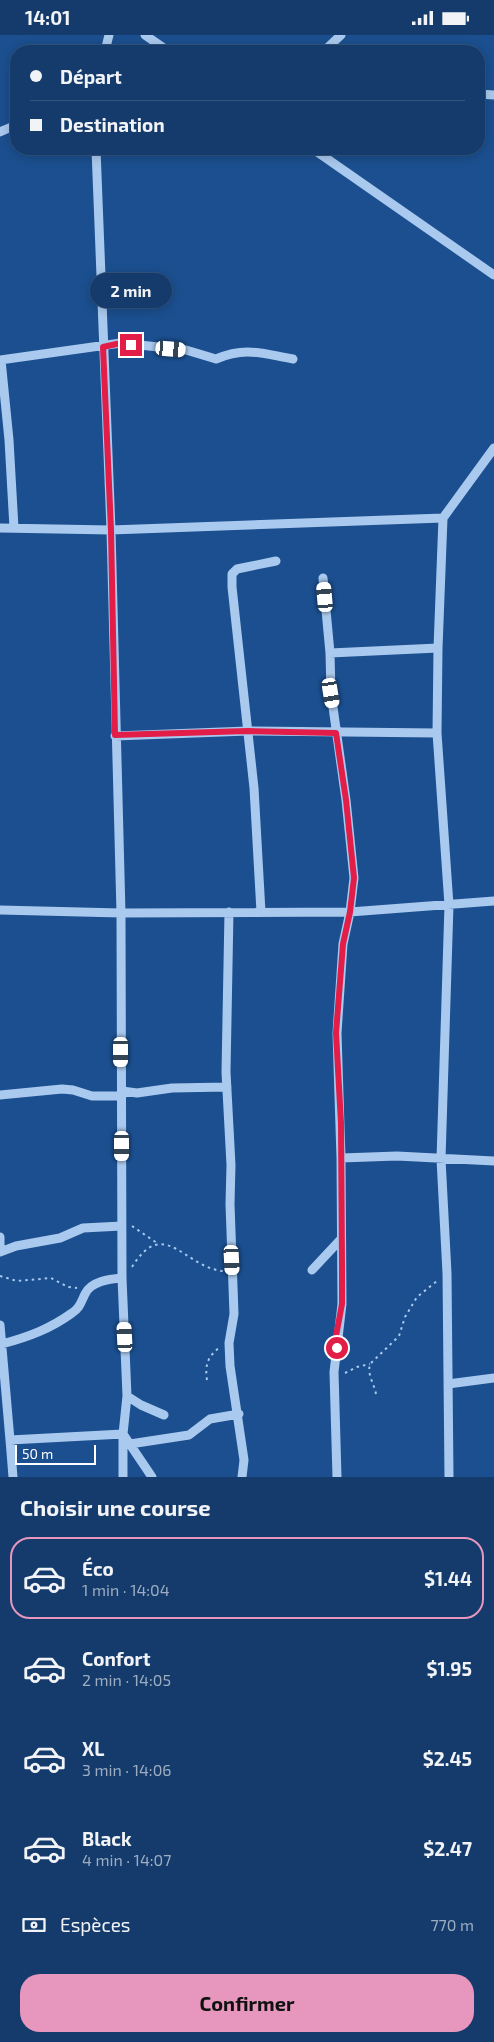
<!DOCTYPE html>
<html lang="fr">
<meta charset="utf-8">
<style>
:root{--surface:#143b6b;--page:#1d4271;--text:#f1f3f6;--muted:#9dadc1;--line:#33557e;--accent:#e797bd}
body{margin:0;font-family:"Exo 2",sans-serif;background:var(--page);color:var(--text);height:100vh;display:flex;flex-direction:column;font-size:19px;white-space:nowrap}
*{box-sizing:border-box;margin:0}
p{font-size:16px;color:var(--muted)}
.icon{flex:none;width:28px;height:28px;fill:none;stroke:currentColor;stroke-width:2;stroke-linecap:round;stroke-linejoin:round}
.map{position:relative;height:1442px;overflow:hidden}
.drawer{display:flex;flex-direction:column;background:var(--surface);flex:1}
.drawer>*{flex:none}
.hud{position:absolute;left:10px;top:10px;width:475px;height:110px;border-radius:20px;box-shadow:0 2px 12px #0003,0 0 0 1px var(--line);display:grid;align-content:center;height:110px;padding:0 20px;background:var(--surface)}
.scale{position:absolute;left:15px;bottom:12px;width:81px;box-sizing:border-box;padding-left:5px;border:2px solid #fff;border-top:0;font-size:14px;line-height:18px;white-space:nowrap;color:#fff;-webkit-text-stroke:4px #1b4f8f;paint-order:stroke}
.end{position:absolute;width:22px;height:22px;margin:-11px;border:6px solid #e11d48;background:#fff;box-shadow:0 0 0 2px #fff}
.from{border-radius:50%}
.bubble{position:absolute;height:35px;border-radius:18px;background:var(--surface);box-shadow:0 2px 12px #0003,0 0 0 1px var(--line);font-size:16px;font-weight:700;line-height:35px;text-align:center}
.car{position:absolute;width:15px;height:30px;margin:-15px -8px;border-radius:6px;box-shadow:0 0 4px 1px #0007;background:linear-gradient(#fff 24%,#345 0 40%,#fff 0 76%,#345 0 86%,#fff 0)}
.hud b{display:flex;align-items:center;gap:18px;height:48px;font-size:19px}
.hud b+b{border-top:1px solid var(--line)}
.hud i{width:12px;height:12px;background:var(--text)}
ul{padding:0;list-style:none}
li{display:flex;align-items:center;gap:15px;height:82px;margin:0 10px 8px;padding:0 10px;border:2px solid transparent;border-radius:20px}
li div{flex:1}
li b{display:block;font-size:19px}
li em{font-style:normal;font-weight:700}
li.on{border-color:var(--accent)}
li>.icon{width:45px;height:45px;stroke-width:1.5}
h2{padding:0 20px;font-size:22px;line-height:60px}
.pay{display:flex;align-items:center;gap:12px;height:55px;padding:0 20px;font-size:19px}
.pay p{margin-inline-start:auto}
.action{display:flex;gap:10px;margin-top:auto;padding:10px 20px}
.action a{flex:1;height:58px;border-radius:20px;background:var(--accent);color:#111;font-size:20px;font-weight:700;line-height:58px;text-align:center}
.status{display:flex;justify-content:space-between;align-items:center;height:35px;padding:0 25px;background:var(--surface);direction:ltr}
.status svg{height:14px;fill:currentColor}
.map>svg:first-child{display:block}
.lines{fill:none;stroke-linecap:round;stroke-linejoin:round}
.path{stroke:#a9c9ee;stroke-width:2;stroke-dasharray:2.5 4;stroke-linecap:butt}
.minor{stroke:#a9c9ee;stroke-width:9}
.route{stroke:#e11d48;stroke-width:6}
</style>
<div class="status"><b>14:01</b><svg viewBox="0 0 49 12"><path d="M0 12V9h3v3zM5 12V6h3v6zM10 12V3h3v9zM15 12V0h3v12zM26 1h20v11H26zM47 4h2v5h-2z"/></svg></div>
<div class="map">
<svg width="494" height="1442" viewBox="0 0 494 1442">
<rect width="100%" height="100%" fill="#1b4f8f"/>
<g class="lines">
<path class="path" d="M 132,1191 L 157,1208
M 132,1232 C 164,1180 185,1233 223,1236
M 0,1241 L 17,1246 L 51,1243 L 68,1252 L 77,1253
M 345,1338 L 357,1332 L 370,1329
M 207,1345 C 205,1331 207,1322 219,1313
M 376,1359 C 374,1348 367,1340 370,1329 L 399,1301 L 405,1282 L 417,1262 L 437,1246"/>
<path class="minor" d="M 145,0 L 168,16
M 105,16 L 109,0
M 324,16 L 341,0
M 479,59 L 494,60
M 0,97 L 16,90
M 96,114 L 111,495 L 121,878 L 122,1243 L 127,1361 L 123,1399 L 123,1442
M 313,114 L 494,240
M 0,325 L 121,308 L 186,315 L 216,324 C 246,311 263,319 293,324
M 1,325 L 9,405 L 14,493
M 0,493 L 111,495 L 443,483
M 323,543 L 330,618 L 331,658 L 346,765 L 354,843 L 350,877 L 343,909 L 337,998 L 341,1123 L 397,1121 L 494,1126
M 330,618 L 438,613
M 115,701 L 248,696 L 437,698
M 0,875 L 121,878 L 350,877 L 494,866
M 229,877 L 226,1037 L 231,1130 L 230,1169 L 234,1279 L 229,1308 L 230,1331 L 244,1425 L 242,1442
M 261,877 L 254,753 L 232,552 L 232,539 L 237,534 L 276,526
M 122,1056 L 137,1058 L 172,1053 L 227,1052
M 0,1060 L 62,1054 L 73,1055 L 92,1061 L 122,1061
M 0,1202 L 0,1216
M 0,1217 L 16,1211 L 60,1203 L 83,1193 L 122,1191
M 312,1235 L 341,1204
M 0,1290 L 10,1405
M 2,1309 C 28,1302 50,1294 72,1278 C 80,1273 81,1267 85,1259 C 91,1246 110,1244 122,1243
M 448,1349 L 494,1343
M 127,1361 L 141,1370 L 164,1380
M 130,1409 L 189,1400 L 210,1384 L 239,1379
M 13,1442 L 10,1405 L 123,1399 L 152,1442
M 337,1442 L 334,1337 L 342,1269 L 341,1123
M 449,1442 L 447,1238 L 441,1124 L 449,870 L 437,698 L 438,613 L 443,483 L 494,413"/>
</g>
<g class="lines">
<path class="route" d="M 131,310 L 121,308 L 103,312 L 111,495 L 115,700 L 248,696 L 336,698 L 346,765 L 354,843 L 350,877 L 343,909 L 336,998 L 341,1088 L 342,1230 L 342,1269 L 336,1301 L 337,1313"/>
</g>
</svg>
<div class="scale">50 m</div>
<i class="end from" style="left:337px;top:1313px"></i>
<i class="end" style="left:131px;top:310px"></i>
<div class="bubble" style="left:90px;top:238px;width:82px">2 min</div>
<i class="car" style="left:171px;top:314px;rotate:95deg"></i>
<i class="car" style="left:325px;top:562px;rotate:355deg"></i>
<i class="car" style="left:331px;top:658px;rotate:171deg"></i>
<i class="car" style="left:121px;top:1017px;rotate:180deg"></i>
<i class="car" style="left:122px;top:1111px;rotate:180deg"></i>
<i class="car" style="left:232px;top:1225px;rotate:177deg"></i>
<i class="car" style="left:125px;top:1302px;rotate:357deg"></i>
<div class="hud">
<b><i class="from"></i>Départ</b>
<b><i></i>Destination</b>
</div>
</div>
<section class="drawer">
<h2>Choisir une course</h2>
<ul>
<li class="on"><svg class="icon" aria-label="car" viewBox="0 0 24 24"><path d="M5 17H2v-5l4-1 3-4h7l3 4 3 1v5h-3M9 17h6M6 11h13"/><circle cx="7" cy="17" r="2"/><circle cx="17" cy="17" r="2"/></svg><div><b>Éco</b><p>1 min · 14:04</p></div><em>$1.44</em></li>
<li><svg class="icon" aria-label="car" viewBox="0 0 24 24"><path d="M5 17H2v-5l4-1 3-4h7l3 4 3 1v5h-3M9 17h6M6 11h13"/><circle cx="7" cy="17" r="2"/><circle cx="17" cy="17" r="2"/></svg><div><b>Confort</b><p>2 min · 14:05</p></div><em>$1.95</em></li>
<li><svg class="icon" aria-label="car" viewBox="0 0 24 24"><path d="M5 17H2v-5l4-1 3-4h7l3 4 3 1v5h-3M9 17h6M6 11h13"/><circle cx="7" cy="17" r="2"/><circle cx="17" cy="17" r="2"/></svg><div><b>XL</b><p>3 min · 14:06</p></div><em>$2.45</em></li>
<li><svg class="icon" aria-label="car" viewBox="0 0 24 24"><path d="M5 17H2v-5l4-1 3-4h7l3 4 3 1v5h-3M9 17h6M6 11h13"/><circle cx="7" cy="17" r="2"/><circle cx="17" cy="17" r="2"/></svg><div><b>Black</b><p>4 min · 14:07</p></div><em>$2.47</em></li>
</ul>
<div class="pay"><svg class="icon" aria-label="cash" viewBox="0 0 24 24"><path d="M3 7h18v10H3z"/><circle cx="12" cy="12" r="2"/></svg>Espèces<p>770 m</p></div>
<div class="action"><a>Confirmer</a></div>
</section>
